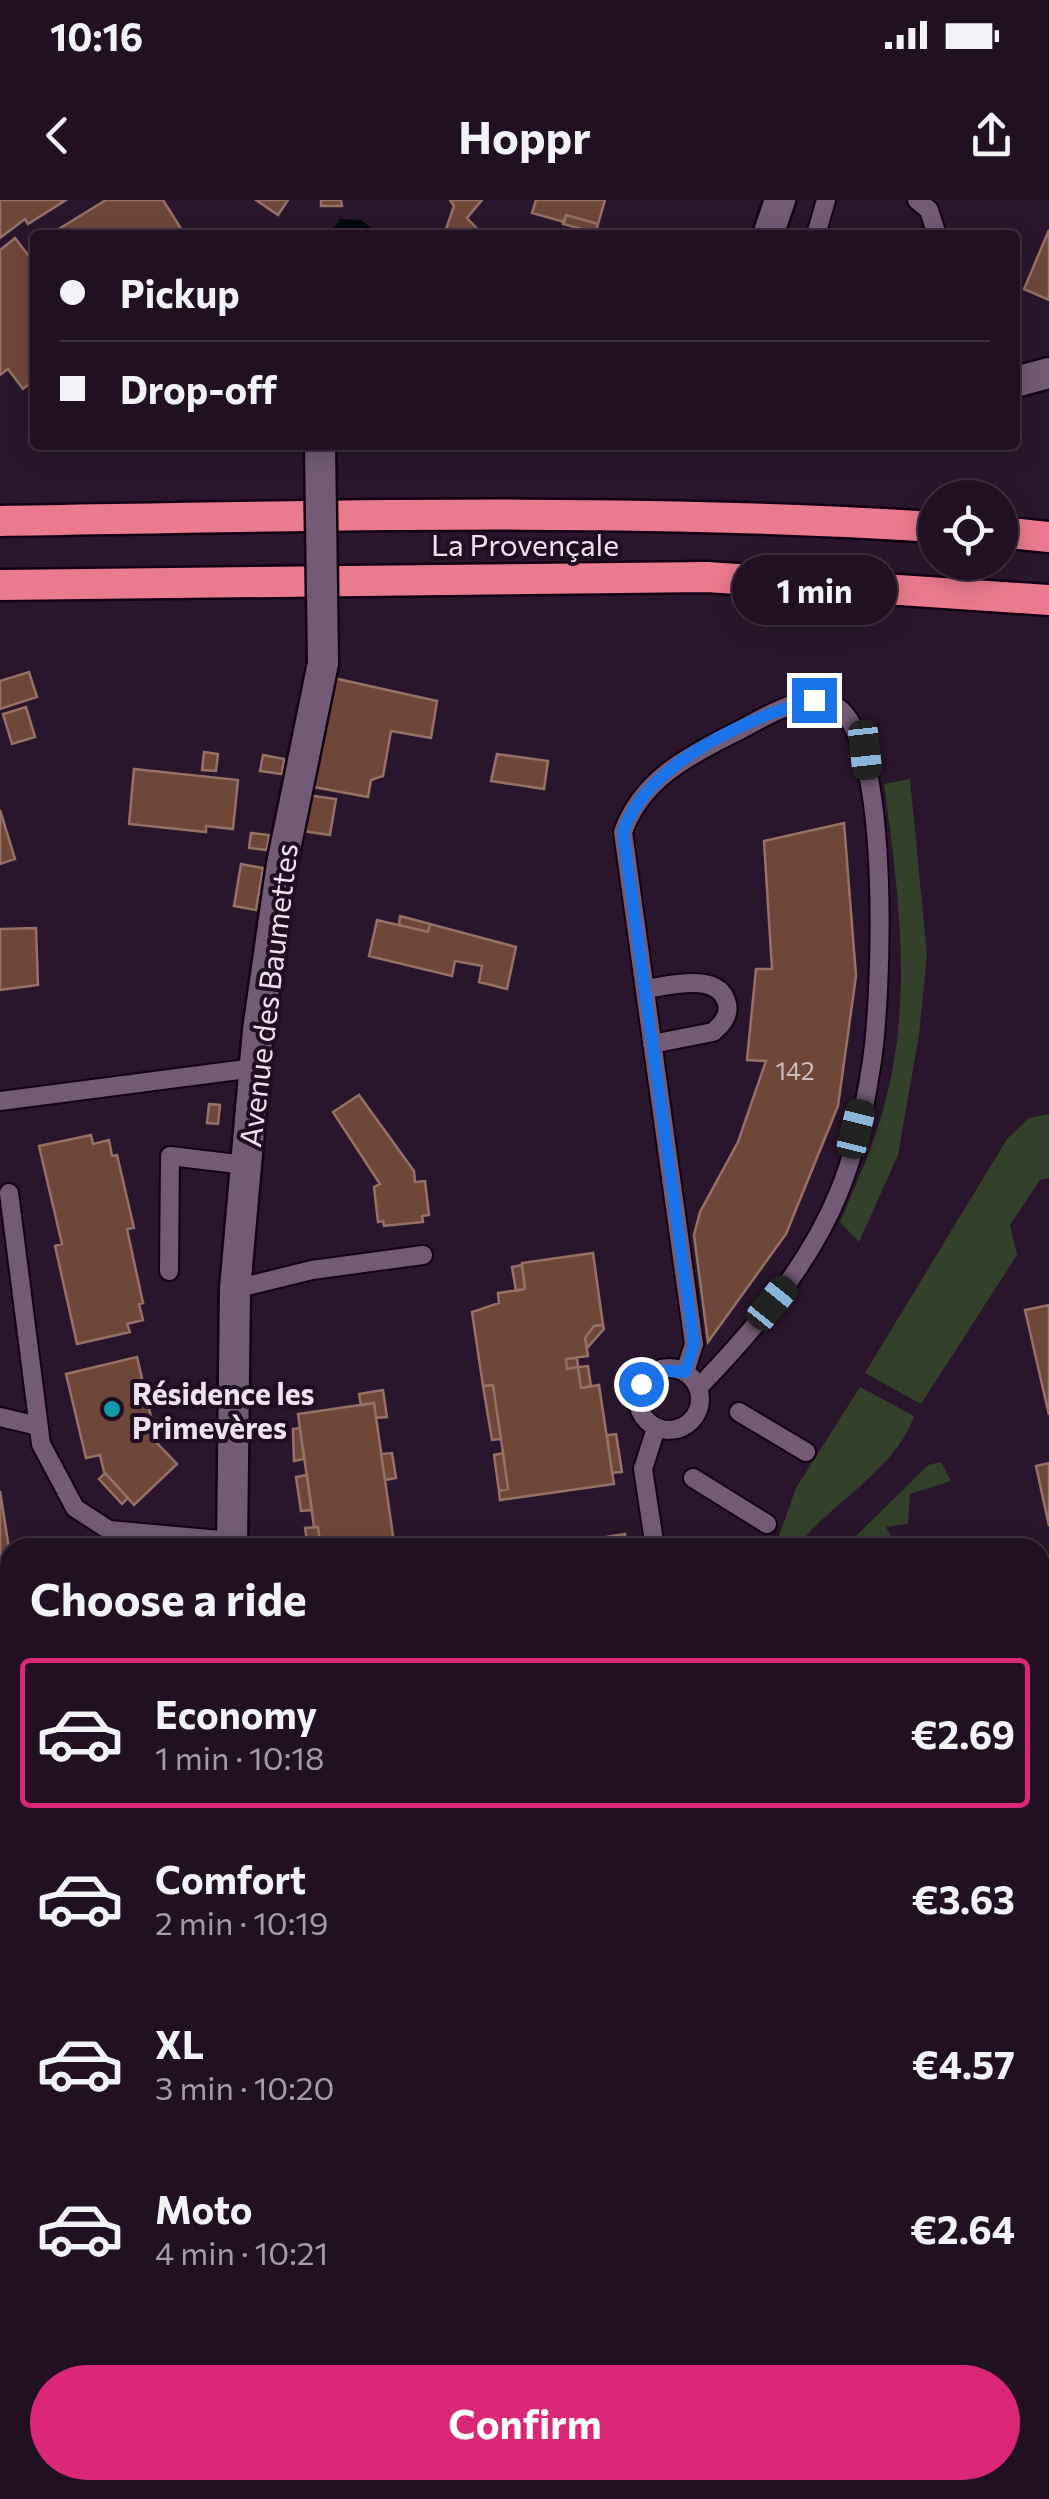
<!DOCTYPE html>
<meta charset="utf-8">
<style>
:root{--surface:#201021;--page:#28192a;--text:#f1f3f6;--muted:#a29da5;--line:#3d303f;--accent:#db2777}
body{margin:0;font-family:Commissioner,sans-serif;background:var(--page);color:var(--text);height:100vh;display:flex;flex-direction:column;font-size:38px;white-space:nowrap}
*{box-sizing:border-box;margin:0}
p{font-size:32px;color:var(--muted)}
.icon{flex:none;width:55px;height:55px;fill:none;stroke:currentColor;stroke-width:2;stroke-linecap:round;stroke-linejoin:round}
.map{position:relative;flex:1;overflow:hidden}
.drawer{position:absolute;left:0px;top:1338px;width:1050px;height:962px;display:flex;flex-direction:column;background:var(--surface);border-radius:30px 30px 0 0;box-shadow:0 5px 25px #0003,0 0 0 2px var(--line)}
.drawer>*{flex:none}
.top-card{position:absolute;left:30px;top:30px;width:990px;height:220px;border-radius:10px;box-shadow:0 5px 25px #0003,0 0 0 2px var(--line);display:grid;align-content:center;height:220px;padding:0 30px;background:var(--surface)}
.fabs{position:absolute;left:918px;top:280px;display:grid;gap:20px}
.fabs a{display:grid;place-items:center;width:100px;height:100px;border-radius:50%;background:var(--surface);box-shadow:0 5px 25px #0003,0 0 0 2px var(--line);font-size:50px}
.end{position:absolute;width:45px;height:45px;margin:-22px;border:12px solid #1a73e8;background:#fff;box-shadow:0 0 0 5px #fff}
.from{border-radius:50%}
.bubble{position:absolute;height:70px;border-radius:35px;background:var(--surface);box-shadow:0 5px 25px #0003,0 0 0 2px var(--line);font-size:32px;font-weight:700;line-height:70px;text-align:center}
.car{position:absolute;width:30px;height:60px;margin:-30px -15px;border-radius:12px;box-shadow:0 0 8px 2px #0007;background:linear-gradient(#222 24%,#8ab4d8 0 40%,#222 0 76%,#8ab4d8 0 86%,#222 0)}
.top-card b{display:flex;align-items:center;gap:35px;height:95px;font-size:38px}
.top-card b+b{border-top:2px solid var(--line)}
.top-card i{width:25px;height:25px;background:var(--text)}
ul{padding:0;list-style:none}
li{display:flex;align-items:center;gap:30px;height:150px;margin:0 20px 15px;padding:0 10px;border:5px solid transparent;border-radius:10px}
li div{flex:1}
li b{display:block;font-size:38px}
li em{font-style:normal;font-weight:700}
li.on{border-color:var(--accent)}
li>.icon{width:90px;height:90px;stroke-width:1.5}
h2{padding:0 30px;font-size:45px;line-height:120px}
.button{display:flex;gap:20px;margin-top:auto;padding:20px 30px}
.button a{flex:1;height:115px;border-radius:60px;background:var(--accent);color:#fff;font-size:40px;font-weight:700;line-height:115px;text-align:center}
.status{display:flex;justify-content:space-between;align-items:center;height:70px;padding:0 50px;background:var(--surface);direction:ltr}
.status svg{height:28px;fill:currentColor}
header{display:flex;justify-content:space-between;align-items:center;height:130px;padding:0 30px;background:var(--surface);font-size:45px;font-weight:700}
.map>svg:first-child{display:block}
.green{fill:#33412b}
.water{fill:#00080b}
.building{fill:#6e4739;stroke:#967266;stroke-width:2.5}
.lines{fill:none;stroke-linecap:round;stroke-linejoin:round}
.lane-casing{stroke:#120214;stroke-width:22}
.street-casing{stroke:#120214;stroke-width:35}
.secondary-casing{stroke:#120214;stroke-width:35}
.primary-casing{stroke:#120214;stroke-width:35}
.highway-casing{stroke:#120214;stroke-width:35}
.lane{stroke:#735b75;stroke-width:18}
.street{stroke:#735b75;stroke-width:30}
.secondary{stroke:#97647c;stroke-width:30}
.primary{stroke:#ba6e83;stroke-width:30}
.highway{stroke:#ea7a8d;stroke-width:30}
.street-bridge-casing{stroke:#120214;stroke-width:35;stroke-linecap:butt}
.street-bridge{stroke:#735b75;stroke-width:30}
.route{stroke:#1a73e8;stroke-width:12}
.culture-dot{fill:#0f9aa8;stroke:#200d22;stroke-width:4}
.labels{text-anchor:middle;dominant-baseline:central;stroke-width:8;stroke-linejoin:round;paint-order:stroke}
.number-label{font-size:25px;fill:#cfbbc2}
.street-label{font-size:30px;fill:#efe2f0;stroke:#200d22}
.poi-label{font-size:30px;font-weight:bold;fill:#efe2f0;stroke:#200d22;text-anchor:start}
</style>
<div class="status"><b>10:16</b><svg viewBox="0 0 49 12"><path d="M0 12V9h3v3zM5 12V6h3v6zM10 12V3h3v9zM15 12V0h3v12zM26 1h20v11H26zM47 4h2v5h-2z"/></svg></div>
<header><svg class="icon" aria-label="back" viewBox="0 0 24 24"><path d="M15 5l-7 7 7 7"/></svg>Hoppr<svg class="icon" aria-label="share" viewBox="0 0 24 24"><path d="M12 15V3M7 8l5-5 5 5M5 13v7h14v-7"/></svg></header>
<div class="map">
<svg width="1049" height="2299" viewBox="0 0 1049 2299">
<rect width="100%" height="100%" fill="#2a162c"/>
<path class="green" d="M 910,579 L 927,755 L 919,835 L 898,955 L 859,1042 L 840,1022 C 857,982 875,942 886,899 C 913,795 898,688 884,584 Z
M 1049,914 L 1049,978 L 1040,980 L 1010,1025 L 1017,1055 L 921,1204 L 865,1173 L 1007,939 L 1029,918 Z
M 860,1187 L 914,1216 C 895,1271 832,1301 797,1347 L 775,1347 L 796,1288 Z
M 941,1262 L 951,1281 L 910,1294 L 908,1324 L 886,1327 L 896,1345 L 845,1347 L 928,1265 Z"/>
<path class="water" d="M 340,19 L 361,20 L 371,28 L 370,35 L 329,35 Z"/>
<path class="building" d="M 0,0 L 66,0 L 28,24 L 25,19 L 0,38 Z
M 106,0 L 163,0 L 185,35 L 49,35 Z
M 256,0 L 288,0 L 278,15 Z
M 321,0 L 341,0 L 342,6 L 321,6 Z
M 450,0 L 482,0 L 467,18 L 483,35 L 444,35 L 454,6 Z
M 536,0 L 605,0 L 598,24 L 566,15 L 564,22 L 532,13 Z
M 566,15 L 598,24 L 596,33 L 563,24 Z
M 1049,30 L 1049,100 L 1024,89 Z
M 15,38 L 35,64 L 35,179 L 23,189 L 8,169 L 0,175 L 0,50 Z
M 29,472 L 37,497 L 0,509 L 0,481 Z
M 329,477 L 437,501 L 431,538 L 391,531 L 383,576 L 371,580 L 368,597 L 308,586 Z
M 26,507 L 35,537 L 12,544 L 3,514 Z
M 204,552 L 218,554 L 216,571 L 202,570 Z
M 497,554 L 548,561 L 544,589 L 491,581 Z
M 263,555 L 284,559 L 282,574 L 260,571 Z
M 134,569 L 238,580 L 233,629 L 206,626 L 206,632 L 129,624 Z
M 307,595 L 336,599 L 330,635 L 302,631 Z
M 0,610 L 15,659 L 0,664 Z
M 844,623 L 856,776 L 838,906 L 786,1034 L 708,1142 L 694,1035 L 700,1012 L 738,942 L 766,861 L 747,860 L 756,769 L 772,769 L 764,641 Z
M 251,633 L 269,635 L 267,650 L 249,648 Z
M 241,664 L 263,668 L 256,710 L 234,706 Z
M 400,716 L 430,724 L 428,732 L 399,725 Z
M 377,720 L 428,732 L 430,724 L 516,747 L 507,789 L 479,782 L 482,766 L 455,761 L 452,776 L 369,756 Z
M 36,728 L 38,785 L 0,790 L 0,729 Z
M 359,895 L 414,971 L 415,982 L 425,981 L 429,1015 L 422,1016 L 423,1022 L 384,1026 L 383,1021 L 378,1022 L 374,987 L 380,984 L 333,912 Z
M 209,904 L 220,905 L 218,924 L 207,923 Z
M 91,935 L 93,944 L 109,940 L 112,956 L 117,955 L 134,1028 L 127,1029 L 143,1103 L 139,1104 L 143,1120 L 127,1124 L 130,1132 L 77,1144 L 55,1046 L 62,1044 L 39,946 Z
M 593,1053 L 603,1125 L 594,1126 L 585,1138 L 588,1156 L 566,1159 L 567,1169 L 578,1167 L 581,1188 L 599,1185 L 614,1284 L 500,1300 L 499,1291 L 508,1289 L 503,1253 L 493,1185 L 483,1186 L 472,1112 L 499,1103 L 498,1093 L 525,1089 L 522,1063 Z
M 522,1065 L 525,1089 L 516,1091 L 512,1067 Z
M 1049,1105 L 1049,1215 L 1025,1110 Z
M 603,1125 L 604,1129 L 587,1148 L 585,1138 L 594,1126 Z
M 137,1157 L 157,1243 L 177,1264 L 134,1305 L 104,1272 L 100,1255 L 86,1258 L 66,1174 Z
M 577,1158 L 578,1167 L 567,1169 L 566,1159 Z
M 588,1166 L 591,1186 L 581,1188 L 578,1167 Z
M 493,1185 L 501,1239 L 492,1240 L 483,1186 Z
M 383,1190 L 387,1217 L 376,1218 L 374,1203 L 361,1205 L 359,1194 Z
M 374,1203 L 393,1336 L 384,1338 L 385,1348 L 321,1348 L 318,1327 L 314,1327 L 298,1214 Z
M 300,1228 L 304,1259 L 294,1261 L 293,1229 Z
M 616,1234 L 622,1272 L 612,1273 L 607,1235 Z
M 392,1253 L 396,1278 L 385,1280 L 381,1254 Z
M 503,1253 L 508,1289 L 499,1291 L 494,1255 Z
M 1049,1263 L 1049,1326 L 1036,1266 Z
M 105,1273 L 128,1298 L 122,1304 L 99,1279 Z
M 307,1275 L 312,1310 L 301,1311 L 296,1277 Z
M 0,1291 L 10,1355 L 0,1358 Z
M 318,1327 L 321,1348 L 308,1348 L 305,1328 Z
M 625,1334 L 627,1348 L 589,1348 L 588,1340 Z
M 588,1340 L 589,1348 L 553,1348 L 553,1345 Z
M 1049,1411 L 1049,1555 L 1040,1515 L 1040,1413 Z
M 0,1949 L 10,1960 L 7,1990 L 0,1987 Z"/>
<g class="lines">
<defs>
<path id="lane" d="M 917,0 L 929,10 L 937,35
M 816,35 L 826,0
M 645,789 C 668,786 720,771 727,804 C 730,816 721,825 713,832 L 652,844
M 0,901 L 254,868
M 9,993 L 41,1244 L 75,1308 L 109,1330 L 232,1341
M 169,1071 L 170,956 L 246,965
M 235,1089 L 312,1070 L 423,1055
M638 1199a31 31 0 1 1 62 0a31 31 0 1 1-62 0Z
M 685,1172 L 694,1144 L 623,632 C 641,581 686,557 732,534 C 759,521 806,487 837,507 C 892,543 882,803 871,867 C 865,907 854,955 839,992 C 809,1066 753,1131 698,1188
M 739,1212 L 806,1252
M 0,1217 L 38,1226
M 693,1278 L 767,1324
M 655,1348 L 643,1269 L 656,1228"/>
<path id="street" d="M 768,35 L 780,0
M 1015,182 L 1049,173
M 232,1348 L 235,1089 L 258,830 L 282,664 L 323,463
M 1040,2111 L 1049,2123
M 0,2212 L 10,2217"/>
<path id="secondary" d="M 0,1786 L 10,1801
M 393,2290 L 399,2299
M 469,2290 L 470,2299
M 944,2290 L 949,2299"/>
<path id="primary" d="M 1040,2262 L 1049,2263
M 829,2290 L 830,2299
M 972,2299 L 979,2290"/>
<path id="highway" d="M 0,321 C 312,316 624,307 935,327
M 1000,332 L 1049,337
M 0,385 L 707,377 L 1049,400"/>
</defs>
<use href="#lane" class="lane-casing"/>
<use href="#street" class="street-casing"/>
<use href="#secondary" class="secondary-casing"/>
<use href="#primary" class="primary-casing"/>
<use href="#highway" class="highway-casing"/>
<use href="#lane" class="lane"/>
<use href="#street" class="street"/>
<use href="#secondary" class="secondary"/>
<use href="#primary" class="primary"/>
<use href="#highway" class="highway"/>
<defs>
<path id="street-bridge" d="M 320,245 L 323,463"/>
</defs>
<use href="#street-bridge" class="street-bridge-casing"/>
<use href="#street-bridge" class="street-bridge"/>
</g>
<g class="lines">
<path class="route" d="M 641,1184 L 656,1170 L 685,1172 L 694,1144 L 623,632 C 646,564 748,517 814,500"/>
</g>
<circle class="culture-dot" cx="112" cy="1209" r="10"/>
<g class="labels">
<g class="number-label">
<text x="795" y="870">142</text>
</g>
<g class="street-label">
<text x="525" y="343">La Provençale</text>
<text transform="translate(267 795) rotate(-83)">Avenue des Baumettes</text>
</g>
<g class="poi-label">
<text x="132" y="1192">Résidence les<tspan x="132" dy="34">Primevères</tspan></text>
</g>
</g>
</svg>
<div class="fabs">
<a><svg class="icon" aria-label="locate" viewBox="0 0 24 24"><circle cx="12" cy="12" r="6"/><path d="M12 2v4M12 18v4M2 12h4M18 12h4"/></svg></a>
</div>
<i class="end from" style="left:641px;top:1184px"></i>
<i class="end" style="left:814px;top:500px"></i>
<div class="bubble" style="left:732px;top:355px;width:165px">1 min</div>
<i class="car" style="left:865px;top:550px;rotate:174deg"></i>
<i class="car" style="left:856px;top:929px;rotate:14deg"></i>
<i class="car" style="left:772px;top:1103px;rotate:39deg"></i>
<div class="top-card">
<b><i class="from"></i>Pickup</b>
<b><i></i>Drop-off</b>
</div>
<section class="drawer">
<h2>Choose a ride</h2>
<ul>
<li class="on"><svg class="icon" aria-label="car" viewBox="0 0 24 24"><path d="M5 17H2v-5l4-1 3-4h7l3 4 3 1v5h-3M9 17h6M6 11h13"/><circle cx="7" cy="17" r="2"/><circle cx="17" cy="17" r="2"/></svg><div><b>Economy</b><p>1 min · 10:18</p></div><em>€2.69</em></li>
<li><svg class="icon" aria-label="car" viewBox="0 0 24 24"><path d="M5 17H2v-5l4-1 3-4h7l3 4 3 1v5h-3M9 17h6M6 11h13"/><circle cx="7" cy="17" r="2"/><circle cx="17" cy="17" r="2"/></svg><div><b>Comfort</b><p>2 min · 10:19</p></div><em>€3.63</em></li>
<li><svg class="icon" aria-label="car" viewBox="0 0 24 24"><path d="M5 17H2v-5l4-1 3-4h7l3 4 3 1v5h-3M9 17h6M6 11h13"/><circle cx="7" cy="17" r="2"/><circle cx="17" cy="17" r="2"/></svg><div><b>XL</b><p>3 min · 10:20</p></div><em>€4.57</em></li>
<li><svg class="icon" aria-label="car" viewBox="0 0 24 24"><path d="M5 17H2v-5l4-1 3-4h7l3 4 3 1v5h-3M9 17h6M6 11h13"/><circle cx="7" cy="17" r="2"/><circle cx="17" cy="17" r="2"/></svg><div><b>Moto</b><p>4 min · 10:21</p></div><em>€2.64</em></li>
</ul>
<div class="button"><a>Confirm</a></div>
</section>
</div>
